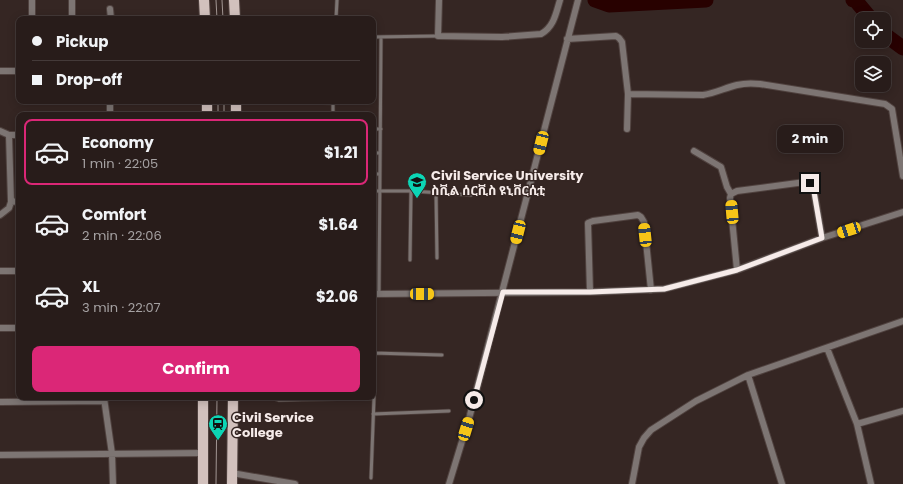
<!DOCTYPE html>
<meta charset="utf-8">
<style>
:root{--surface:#281c1a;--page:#302523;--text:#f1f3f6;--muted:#a5a1a2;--line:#443a39;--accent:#db2777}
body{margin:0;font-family:Poppins,"Noto Sans Ethiopic",sans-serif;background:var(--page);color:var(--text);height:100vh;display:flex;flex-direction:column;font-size:15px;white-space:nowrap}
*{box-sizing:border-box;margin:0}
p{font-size:13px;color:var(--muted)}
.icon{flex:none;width:22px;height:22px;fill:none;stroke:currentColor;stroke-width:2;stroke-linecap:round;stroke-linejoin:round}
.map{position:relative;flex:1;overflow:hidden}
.details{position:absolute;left:16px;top:112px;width:360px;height:288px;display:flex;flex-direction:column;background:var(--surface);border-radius:8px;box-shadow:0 2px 10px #0003,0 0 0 1px var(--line)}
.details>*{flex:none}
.banner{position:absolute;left:16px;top:16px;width:360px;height:88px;border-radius:8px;box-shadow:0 2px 10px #0003,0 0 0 1px var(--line);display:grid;align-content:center;height:88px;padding:0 16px;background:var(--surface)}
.controls{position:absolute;left:855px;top:12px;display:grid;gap:8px}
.controls a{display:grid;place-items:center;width:36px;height:36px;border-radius:8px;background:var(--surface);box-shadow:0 2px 10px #0003,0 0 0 1px var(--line);font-size:20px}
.end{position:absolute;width:18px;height:18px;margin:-9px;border:5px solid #f6ebe9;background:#111;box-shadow:0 0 0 2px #111}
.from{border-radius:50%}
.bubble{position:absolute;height:28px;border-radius:8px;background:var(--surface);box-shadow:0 2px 10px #0003,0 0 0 1px var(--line);font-size:13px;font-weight:700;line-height:28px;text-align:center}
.car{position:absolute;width:12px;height:24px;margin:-12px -6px;border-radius:5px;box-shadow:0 0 3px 1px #0007;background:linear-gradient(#f5c518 24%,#345 0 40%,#f5c518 0 76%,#345 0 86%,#f5c518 0)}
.banner b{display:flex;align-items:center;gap:14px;height:38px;font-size:15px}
.banner b+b{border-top:1px solid var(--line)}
.banner i{width:10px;height:10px;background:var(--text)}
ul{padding:7px 0 0;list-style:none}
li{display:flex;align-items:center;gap:12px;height:66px;margin:0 8px 6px;padding:0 8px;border:2px solid transparent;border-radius:8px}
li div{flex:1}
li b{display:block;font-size:15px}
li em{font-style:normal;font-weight:700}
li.current{border-color:var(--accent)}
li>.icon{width:36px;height:36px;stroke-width:1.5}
.button{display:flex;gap:8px;margin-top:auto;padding:8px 16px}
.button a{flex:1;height:46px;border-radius:8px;background:var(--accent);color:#fff;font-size:16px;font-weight:700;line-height:46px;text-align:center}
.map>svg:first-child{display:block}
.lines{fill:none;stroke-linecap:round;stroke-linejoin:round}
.river{stroke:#280100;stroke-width:15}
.lane-casing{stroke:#50423f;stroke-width:4.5}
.street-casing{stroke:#50423f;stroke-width:8}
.primary-casing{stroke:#50423f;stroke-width:12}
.lane{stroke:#7d7573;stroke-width:3}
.street{stroke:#7d7573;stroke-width:6}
.primary{stroke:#d2c1bd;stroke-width:10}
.tram{stroke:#a39794;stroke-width:1}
.route{stroke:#f6ebe9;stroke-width:5}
.labels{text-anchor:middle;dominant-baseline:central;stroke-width:3;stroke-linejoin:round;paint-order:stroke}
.poi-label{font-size:13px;font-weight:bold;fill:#f6ebe9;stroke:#352623;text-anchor:start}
</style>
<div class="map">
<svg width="903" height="484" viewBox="0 0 903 484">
<rect width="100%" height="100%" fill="#352623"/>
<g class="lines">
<path class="river" d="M 595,0 L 609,5 L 706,0
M 853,0 L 856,1 L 871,19
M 884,34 L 903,48"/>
<defs>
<path id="lane" d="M 336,19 L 337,0
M 373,37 L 438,36
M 238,101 L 333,103
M 333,101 L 333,115
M 373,129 L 381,129
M 373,153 L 380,153
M 373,174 L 379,174
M 373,191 L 411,191 L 471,195
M 436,192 L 437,258
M 410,260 L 411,191
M 379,293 L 381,37
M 373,353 L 442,355
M 270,397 L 279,400 L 374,398
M 373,414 L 449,411
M 371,478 L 374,398 L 373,338"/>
<path id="street" d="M 32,0 L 32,19
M 72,0 L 72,19
M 439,0 L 438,36 L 502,37 L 541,34 C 554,27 556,13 560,0
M 110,9 L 111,19
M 567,39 L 616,36 L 619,38 L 622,42 L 628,94 L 703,95 C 715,93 725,88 737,85 C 745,83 752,83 760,84 L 885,104 L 892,109 L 903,176
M 0,71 L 19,71
M 110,101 L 110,115
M 627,129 L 628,94
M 0,131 L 9,135 L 19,135
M 9,135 L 11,202
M 694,151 L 721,167 L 727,187 L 731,194
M 0,215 L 9,208 L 11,202 L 19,201
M 737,270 L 730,198 L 731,194 L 737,191 L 805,182 L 810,183 L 813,185 L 822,238
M 0,271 L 19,271
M 590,292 L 588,223 L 593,221 L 638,215 L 641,217 L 644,222 L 651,290
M 373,294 L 590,292 L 664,289 L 737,270 L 822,238 L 903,212
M 0,328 L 19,328
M 827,348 L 857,424 L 871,484
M 748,375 L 782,484
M 104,398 L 112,454 L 113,484
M 0,402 L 104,401
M 857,424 L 903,411
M 0,455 L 203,453
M 232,473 L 295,484
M 449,484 L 470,415 L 578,0
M 632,484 L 639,447 L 644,438 L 651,430 L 696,401 L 748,375 L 903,321"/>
<path id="primary" d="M 204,0 L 205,19
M 234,0 L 235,19
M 207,115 L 207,101
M 236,115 L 236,101
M 203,397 L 203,484
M 232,484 L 233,397"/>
</defs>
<use href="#lane" class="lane-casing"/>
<use href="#street" class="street-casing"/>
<use href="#primary" class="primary-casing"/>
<use href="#lane" class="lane"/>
<use href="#street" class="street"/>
<use href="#primary" class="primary"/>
<path class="tram" d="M 216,0 L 217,19
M 222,0 L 223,19
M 218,101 L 218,115
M 224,101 L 224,115
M 216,484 L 217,397"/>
</g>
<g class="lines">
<path class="route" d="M 474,400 L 503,292 L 590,292 L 664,289 L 737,270 L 822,238 L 813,186 L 810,183"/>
</g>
<defs>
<symbol id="school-pin" viewBox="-11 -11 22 30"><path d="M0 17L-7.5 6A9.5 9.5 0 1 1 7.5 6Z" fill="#0cd5b5" stroke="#352623"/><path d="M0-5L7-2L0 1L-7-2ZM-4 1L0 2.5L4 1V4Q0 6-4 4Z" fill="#111"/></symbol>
<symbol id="station-pin" viewBox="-11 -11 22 30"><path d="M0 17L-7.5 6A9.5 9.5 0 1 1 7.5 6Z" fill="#0cd5b5" stroke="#352623"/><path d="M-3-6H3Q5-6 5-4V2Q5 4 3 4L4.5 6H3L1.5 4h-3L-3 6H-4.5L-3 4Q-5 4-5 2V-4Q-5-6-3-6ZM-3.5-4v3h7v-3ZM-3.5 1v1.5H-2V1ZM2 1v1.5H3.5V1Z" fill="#111"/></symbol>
</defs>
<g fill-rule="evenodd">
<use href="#school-pin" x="406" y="171" width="22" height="30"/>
<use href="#station-pin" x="207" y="413" width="22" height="30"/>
</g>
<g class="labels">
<g class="poi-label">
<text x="431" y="175">Civil Service University<tspan x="431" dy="15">ስቪል ሰርቪስ ዩኒቨርሲቲ</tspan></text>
<text x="232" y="417">Civil Service<tspan x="232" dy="15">College</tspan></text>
</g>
</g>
</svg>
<div class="controls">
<a><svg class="icon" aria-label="locate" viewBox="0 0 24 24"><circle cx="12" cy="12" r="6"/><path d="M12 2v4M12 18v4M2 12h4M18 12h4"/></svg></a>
<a><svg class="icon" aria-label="layers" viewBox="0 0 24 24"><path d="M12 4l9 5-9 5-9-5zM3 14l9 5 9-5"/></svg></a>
</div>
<i class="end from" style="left:474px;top:400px"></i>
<i class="end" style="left:810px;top:183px"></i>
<div class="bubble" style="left:777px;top:125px;width:66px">2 min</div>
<i class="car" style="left:541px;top:143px;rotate:194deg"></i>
<i class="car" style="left:732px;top:212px;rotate:355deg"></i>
<i class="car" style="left:849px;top:230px;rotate:252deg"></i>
<i class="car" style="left:518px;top:232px;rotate:194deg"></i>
<i class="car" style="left:645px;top:235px;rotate:354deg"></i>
<i class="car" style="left:422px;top:294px;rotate:90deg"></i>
<i class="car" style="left:466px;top:429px;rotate:17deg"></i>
<div class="banner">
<b><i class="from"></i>Pickup</b>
<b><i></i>Drop-off</b>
</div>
<section class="details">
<ul>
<li class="current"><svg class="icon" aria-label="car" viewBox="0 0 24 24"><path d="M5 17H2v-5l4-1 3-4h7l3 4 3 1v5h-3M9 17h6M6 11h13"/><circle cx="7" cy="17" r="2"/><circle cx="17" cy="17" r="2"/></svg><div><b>Economy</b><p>1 min · 22:05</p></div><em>$1.21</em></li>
<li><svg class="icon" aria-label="car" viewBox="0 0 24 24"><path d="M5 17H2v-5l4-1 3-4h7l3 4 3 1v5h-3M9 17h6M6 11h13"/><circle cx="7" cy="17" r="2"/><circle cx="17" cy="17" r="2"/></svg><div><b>Comfort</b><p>2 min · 22:06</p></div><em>$1.64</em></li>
<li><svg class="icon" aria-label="car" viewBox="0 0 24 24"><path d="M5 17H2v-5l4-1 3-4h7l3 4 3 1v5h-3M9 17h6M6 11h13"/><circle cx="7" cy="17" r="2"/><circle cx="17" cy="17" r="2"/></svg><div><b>XL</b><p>3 min · 22:07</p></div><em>$2.06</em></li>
</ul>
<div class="button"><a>Confirm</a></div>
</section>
</div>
